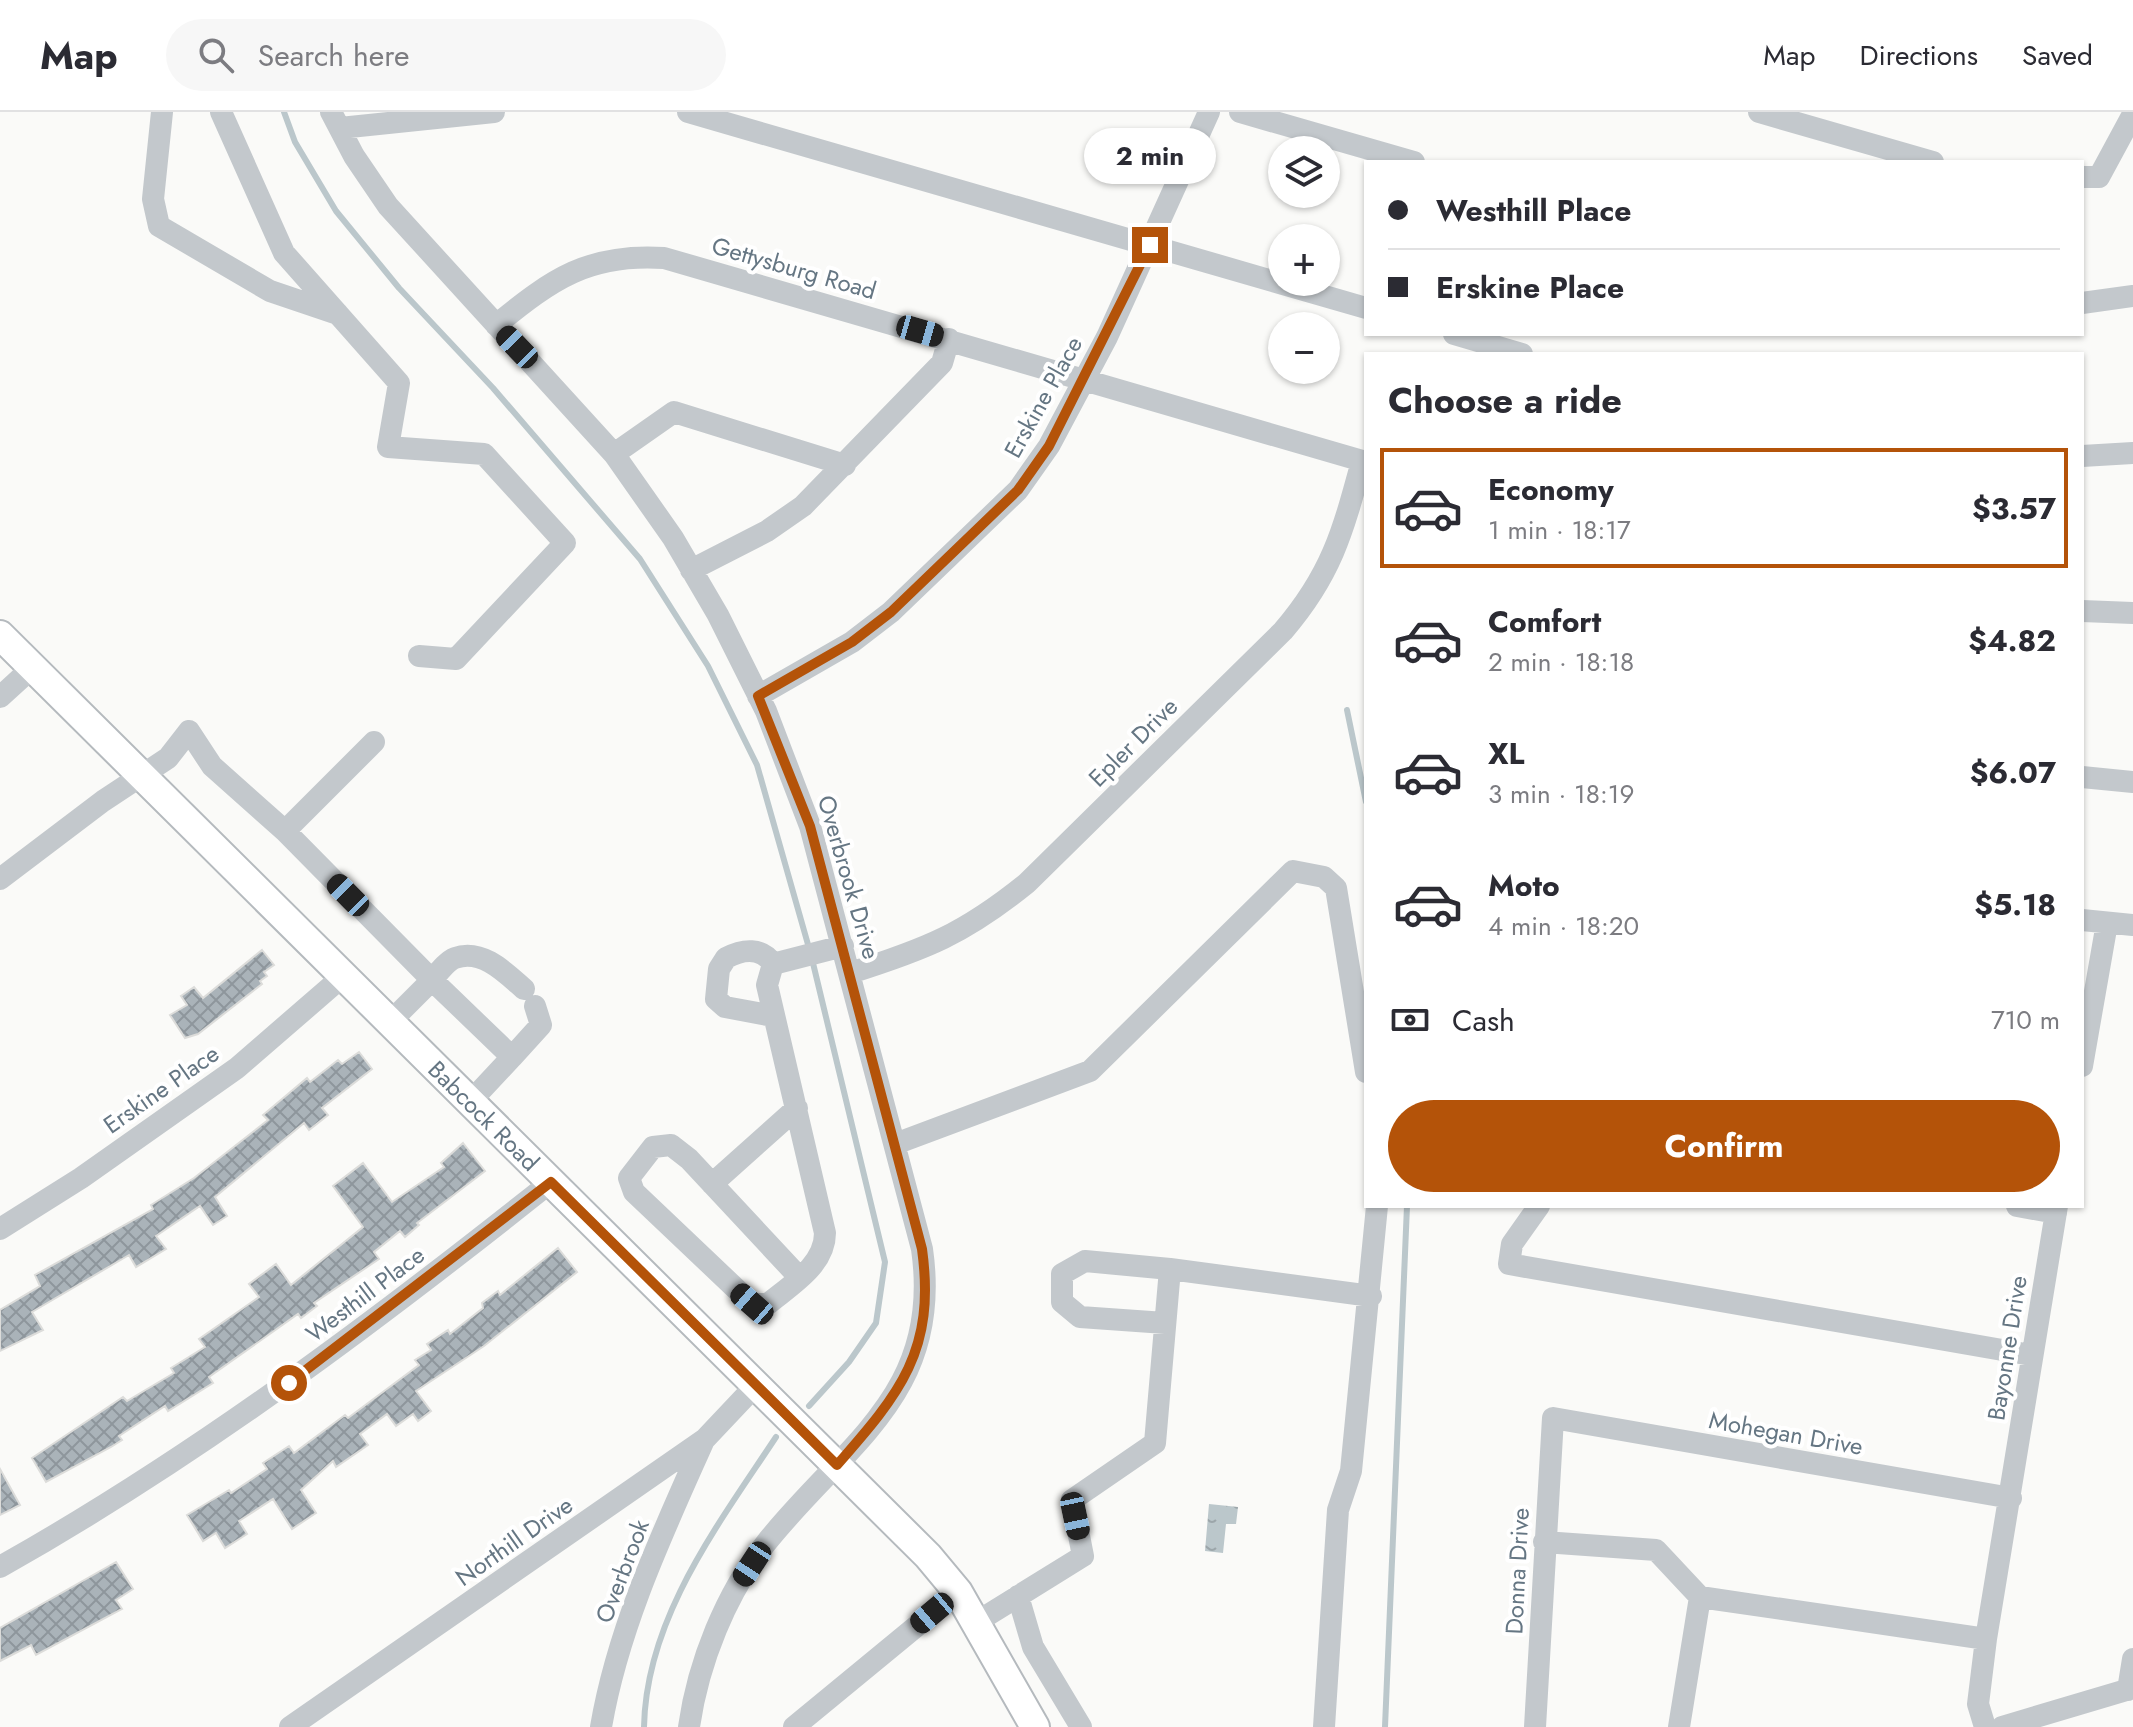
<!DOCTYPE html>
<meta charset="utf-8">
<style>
:root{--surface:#fff;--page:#f7f7f7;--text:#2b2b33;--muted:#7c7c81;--line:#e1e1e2;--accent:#b45309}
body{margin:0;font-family:Jost,sans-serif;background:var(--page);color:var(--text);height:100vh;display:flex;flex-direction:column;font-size:30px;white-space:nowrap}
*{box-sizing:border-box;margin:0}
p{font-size:26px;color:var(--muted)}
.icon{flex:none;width:44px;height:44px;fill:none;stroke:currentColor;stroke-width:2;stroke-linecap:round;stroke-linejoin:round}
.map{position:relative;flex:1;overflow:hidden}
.sheet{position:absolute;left:1364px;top:240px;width:720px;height:856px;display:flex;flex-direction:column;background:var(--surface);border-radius:0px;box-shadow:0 2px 6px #0004}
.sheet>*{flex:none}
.banner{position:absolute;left:1364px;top:48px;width:720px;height:176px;border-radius:0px;box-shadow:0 2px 6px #0004;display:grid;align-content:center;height:176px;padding:0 24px;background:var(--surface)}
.buttons{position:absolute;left:1268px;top:24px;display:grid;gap:16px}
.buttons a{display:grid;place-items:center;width:72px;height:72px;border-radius:50%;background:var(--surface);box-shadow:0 2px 6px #0004;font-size:40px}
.end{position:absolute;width:36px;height:36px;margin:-18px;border:10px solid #b45309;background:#fff;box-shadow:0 0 0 4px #fff}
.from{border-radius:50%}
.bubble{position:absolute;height:56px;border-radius:28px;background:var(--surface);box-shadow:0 2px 6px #0004;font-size:26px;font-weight:700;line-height:56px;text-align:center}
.car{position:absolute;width:24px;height:48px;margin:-24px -12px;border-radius:10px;box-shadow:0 0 6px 2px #0007;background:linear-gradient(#222 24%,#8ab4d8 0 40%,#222 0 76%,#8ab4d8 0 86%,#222 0)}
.banner b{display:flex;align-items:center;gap:28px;height:76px;font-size:30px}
.banner b+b{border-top:2px solid var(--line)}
.banner i{width:20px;height:20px;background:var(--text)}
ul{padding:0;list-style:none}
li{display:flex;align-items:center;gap:24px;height:120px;margin:0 16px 12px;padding:0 8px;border:4px solid transparent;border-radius:0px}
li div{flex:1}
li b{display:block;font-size:30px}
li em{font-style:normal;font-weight:700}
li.active{border-color:var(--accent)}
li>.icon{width:72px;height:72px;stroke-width:1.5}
h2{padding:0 24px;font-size:36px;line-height:96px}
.pay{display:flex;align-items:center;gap:20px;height:88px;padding:0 24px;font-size:30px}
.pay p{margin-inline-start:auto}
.primary-button{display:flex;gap:16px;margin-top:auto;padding:16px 24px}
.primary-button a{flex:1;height:92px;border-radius:48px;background:var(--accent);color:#fff;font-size:32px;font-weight:700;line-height:92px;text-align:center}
header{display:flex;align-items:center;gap:48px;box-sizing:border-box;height:112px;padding:0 40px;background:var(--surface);border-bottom:2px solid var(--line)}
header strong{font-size:38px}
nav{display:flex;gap:44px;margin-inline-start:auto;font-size:28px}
.search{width:560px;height:72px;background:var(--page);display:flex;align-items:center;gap:20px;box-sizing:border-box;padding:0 28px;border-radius:44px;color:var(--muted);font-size:30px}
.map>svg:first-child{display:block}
.water{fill:url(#water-ripples)}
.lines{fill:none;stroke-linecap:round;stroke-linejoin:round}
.stream{stroke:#bbc7cb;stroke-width:6}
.building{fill:url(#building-cross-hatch);stroke:#dcdcda;stroke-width:2}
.major-casing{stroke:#b5babe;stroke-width:32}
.minor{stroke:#c3c8cc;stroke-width:22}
.major{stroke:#fff;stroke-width:28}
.route{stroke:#b45309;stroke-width:10}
.labels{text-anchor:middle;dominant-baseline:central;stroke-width:8;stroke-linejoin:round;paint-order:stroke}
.street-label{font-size:24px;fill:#657683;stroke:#fff}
</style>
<header>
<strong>Map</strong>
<div class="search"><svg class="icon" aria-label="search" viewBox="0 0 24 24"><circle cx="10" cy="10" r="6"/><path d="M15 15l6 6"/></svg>Search here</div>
<nav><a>Map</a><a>Directions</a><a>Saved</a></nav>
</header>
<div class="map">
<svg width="2133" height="1615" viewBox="0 0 2133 1615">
<defs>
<pattern id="water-ripples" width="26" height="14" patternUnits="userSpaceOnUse" patternTransform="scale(2)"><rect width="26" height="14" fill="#bbc7cb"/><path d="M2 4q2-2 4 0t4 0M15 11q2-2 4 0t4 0" fill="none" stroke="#9ca6aa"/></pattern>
<pattern id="building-cross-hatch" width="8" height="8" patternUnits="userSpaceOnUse" patternTransform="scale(2)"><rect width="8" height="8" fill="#aab3b9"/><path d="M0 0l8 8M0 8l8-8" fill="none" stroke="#8e969c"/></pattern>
</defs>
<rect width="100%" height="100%" fill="#fafaf8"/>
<path class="water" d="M 1209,1392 L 1238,1395 L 1236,1412 L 1226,1412 L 1223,1441 L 1205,1439 Z"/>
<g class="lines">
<path class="stream" d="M 284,0 L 295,30 L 336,99 L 399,176 L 493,276 L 640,447 L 708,554 L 757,653 L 809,836
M 1347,598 L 1366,690
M 809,1294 L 849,1250 L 876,1211 L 885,1150 L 812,847
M 644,1615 C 646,1506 718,1413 776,1325
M 1385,1615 L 1407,1094"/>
</g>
<path class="building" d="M 262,838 L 274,853 L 264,860 L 267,864 L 260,869 L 262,872 L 198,922 L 185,926 L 170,903 L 187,893 L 181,884 L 194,875 L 203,886 Z
M 359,940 L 372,957 L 322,996 L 328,1003 L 309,1018 L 304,1011 L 215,1085 L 227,1104 L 213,1113 L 200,1094 L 156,1124 L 166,1137 L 136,1155 L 129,1143 L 32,1200 L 43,1218 L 0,1239 L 0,1198 L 40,1174 L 35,1163 L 153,1097 L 151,1093 L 194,1066 L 268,1008 L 263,1003 L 307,966 L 310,970 L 338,948 L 342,952 Z
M 463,1031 L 485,1059 L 417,1111 L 419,1113 L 405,1125 L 400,1119 L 374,1140 L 379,1147 L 314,1191 L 317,1194 L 301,1206 L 298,1202 L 209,1265 L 213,1271 L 168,1299 L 165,1294 L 119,1324 L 122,1328 L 111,1335 L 46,1370 L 32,1346 L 123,1285 L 127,1289 L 174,1261 L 171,1256 L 205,1235 L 199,1227 L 259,1185 L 249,1172 L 276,1152 L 291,1173 L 363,1115 L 333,1074 L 363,1051 L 392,1090 L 444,1055 L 441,1051 Z
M 558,1136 L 577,1160 L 484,1234 L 416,1279 L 431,1299 L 418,1309 L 413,1302 L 396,1314 L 387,1302 L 360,1322 L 368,1333 L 336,1355 L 333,1349 L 301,1378 L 316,1401 L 292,1417 L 273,1387 L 239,1409 L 247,1422 L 225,1436 L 216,1421 L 203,1429 L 187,1403 L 229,1378 L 231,1381 L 267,1357 L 263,1351 L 289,1334 L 294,1341 L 345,1303 L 348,1306 L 419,1253 L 415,1248 L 431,1238 L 427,1232 L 448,1218 L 450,1222 L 483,1196 L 482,1191 L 498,1179 L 500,1183 Z
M 0,1357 L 20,1393 L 0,1403 Z
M 116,1450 L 133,1477 L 116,1488 L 122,1497 L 36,1543 L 31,1533 L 0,1549 L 0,1516 Z"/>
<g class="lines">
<defs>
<g id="major">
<path id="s1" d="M 0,523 L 928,1444 L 958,1480 L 1035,1615"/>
</g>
</defs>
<use href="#major" class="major-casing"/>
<path class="minor" d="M 162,0 L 153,87 L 159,114 L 270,179 L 338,202
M 221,0 L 284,141 L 399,271 L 388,335 L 484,342 L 565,431 L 456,547 L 419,544
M 331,0 L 354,44 L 388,94 L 614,342 L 673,426 L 718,503 L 766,599 L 810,714 L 922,1137 C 943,1282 845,1332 766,1431 C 726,1481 698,1551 689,1615
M 688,0 L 1366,196
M 1240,0 L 1414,50
M 1759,0 L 1933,50
M 340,16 L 494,0
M 2082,65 L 2099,65 L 2133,2
M 2082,191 L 2133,184
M 496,213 C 552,167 589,141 664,146 L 1366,350
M 1454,222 L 1522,242
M 614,342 L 674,300 L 845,353
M 2082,344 L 2133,341
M 691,458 L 767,419 L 803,394 L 942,251 L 949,227
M 2082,499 L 2133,501
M 758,584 L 852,530 L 891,500 L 1018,378 L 1049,334 L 1107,225 L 1209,0
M 0,585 L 33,555
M 2082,665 L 2133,670
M 285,719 L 374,630
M 0,767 L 103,689 L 168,646 L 189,619 L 212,654 L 285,719 L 432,868 L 390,910
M 2082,808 L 2133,813
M 773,852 C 762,835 743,837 726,846 L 719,857 L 716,887 L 725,895 L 773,904
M 850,861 C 926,837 964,822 1027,771 L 1283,519 C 1332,462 1343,419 1362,349
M 512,945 L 541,913 L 535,894
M 2082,954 L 2107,811
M 470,990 L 512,945 L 432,868 C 438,861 447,849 455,846 C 482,836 506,861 524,877
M 895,1032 L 1090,959 L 1293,759 L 1324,765 L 1336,776 L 1366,960
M 712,1072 L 797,996
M 1539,1094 L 1512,1132 L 1509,1152 L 2031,1243
M 2017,1094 L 2056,1101
M 0,1117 L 81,1066 L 237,956 L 342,865
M 799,1165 L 689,1047 L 671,1033 L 653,1035 L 629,1066 L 634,1080 L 752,1192 L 768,1192 C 791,1173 825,1153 825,1121 L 767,873 L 773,852 L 843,834
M 1165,1211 L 1080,1205 L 1062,1190 L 1062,1162 L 1085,1149 L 1170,1157
M 1544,1430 L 1656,1438 L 1700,1485 L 1679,1615
M 0,1455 C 197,1344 375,1210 551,1070
M 1018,1484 L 1033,1535 L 1081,1615
M 1700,1485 L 1986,1527
M 975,1511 L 1083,1444 L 1072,1388 L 1155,1331 L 1170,1157 L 1371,1184
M 2128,1578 L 2133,1547
M 290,1615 L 705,1327 L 756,1273
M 601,1615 C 618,1515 663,1420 704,1328
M 794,1615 L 958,1480
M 1324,1615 L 1338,1398 L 1351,1359 L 1377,1094
M 1535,1615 L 1553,1306 L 2011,1386
M 1985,1615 L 1978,1592 L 1986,1527 L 2057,1094
M 2002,1615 L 2133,1576"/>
<use href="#major" class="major"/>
</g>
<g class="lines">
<path class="route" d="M 289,1271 L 551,1070 L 837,1353 C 900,1281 936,1239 922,1137 L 810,714 L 758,584 L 852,530 L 891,500 L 1018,378 L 1049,334 L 1150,133"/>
</g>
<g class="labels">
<g class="street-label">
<text transform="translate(794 156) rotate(16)">Gettysburg Road</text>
<text transform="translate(1043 285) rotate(-61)">Erskine Place</text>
<text transform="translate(1133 630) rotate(-45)">Epler Drive</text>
<text transform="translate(849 765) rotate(74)">Overbrook Drive</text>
<text transform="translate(161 977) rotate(-35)">Erskine Place</text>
<text stroke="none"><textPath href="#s1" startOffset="682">Babcock Road</textPath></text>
<text transform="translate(365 1182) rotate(-37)">Westhill Place</text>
<text transform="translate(2007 1236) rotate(-81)">Bayonne Drive</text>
<text transform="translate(1786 1321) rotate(10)">Mohegan Drive</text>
<text transform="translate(514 1429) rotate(-35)">Northill Drive</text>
<text transform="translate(622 1459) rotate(-69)">Overbrook</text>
<text transform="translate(1517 1459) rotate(-87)">Donna Drive</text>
</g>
</g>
</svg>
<div class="buttons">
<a><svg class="icon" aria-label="layers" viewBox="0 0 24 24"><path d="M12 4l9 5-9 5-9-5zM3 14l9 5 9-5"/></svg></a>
<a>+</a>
<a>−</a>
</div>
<i class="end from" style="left:289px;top:1271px"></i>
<i class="end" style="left:1150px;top:133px"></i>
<div class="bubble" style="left:1084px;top:16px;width:132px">2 min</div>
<i class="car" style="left:920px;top:219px;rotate:106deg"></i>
<i class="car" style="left:517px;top:235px;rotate:316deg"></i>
<i class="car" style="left:348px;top:783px;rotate:315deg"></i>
<i class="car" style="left:752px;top:1192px;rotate:311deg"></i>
<i class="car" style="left:1075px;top:1404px;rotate:168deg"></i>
<i class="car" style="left:752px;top:1452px;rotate:213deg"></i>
<i class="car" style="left:932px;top:1501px;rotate:230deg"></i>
<div class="banner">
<b><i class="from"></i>Westhill Place</b>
<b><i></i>Erskine Place</b>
</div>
<section class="sheet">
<h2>Choose a ride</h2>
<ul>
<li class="active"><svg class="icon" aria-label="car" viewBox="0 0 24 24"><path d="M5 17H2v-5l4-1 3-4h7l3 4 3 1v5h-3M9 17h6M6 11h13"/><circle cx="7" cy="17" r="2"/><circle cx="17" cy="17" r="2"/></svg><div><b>Economy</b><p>1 min · 18:17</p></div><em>$3.57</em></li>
<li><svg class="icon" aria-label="car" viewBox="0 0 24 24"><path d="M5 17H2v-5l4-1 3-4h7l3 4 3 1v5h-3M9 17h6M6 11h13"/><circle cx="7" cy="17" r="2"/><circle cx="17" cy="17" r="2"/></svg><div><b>Comfort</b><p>2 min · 18:18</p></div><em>$4.82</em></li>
<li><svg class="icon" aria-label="car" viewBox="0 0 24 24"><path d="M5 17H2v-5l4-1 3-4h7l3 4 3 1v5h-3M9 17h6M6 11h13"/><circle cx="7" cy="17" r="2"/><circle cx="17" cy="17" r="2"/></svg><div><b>XL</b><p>3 min · 18:19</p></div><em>$6.07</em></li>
<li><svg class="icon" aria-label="car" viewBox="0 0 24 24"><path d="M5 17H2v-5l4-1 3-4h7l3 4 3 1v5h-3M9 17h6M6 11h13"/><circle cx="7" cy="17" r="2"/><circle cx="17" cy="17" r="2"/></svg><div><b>Moto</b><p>4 min · 18:20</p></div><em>$5.18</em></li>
</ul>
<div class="pay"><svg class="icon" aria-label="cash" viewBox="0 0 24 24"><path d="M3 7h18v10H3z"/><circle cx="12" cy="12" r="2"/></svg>Cash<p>710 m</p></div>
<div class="primary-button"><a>Confirm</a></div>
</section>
</div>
